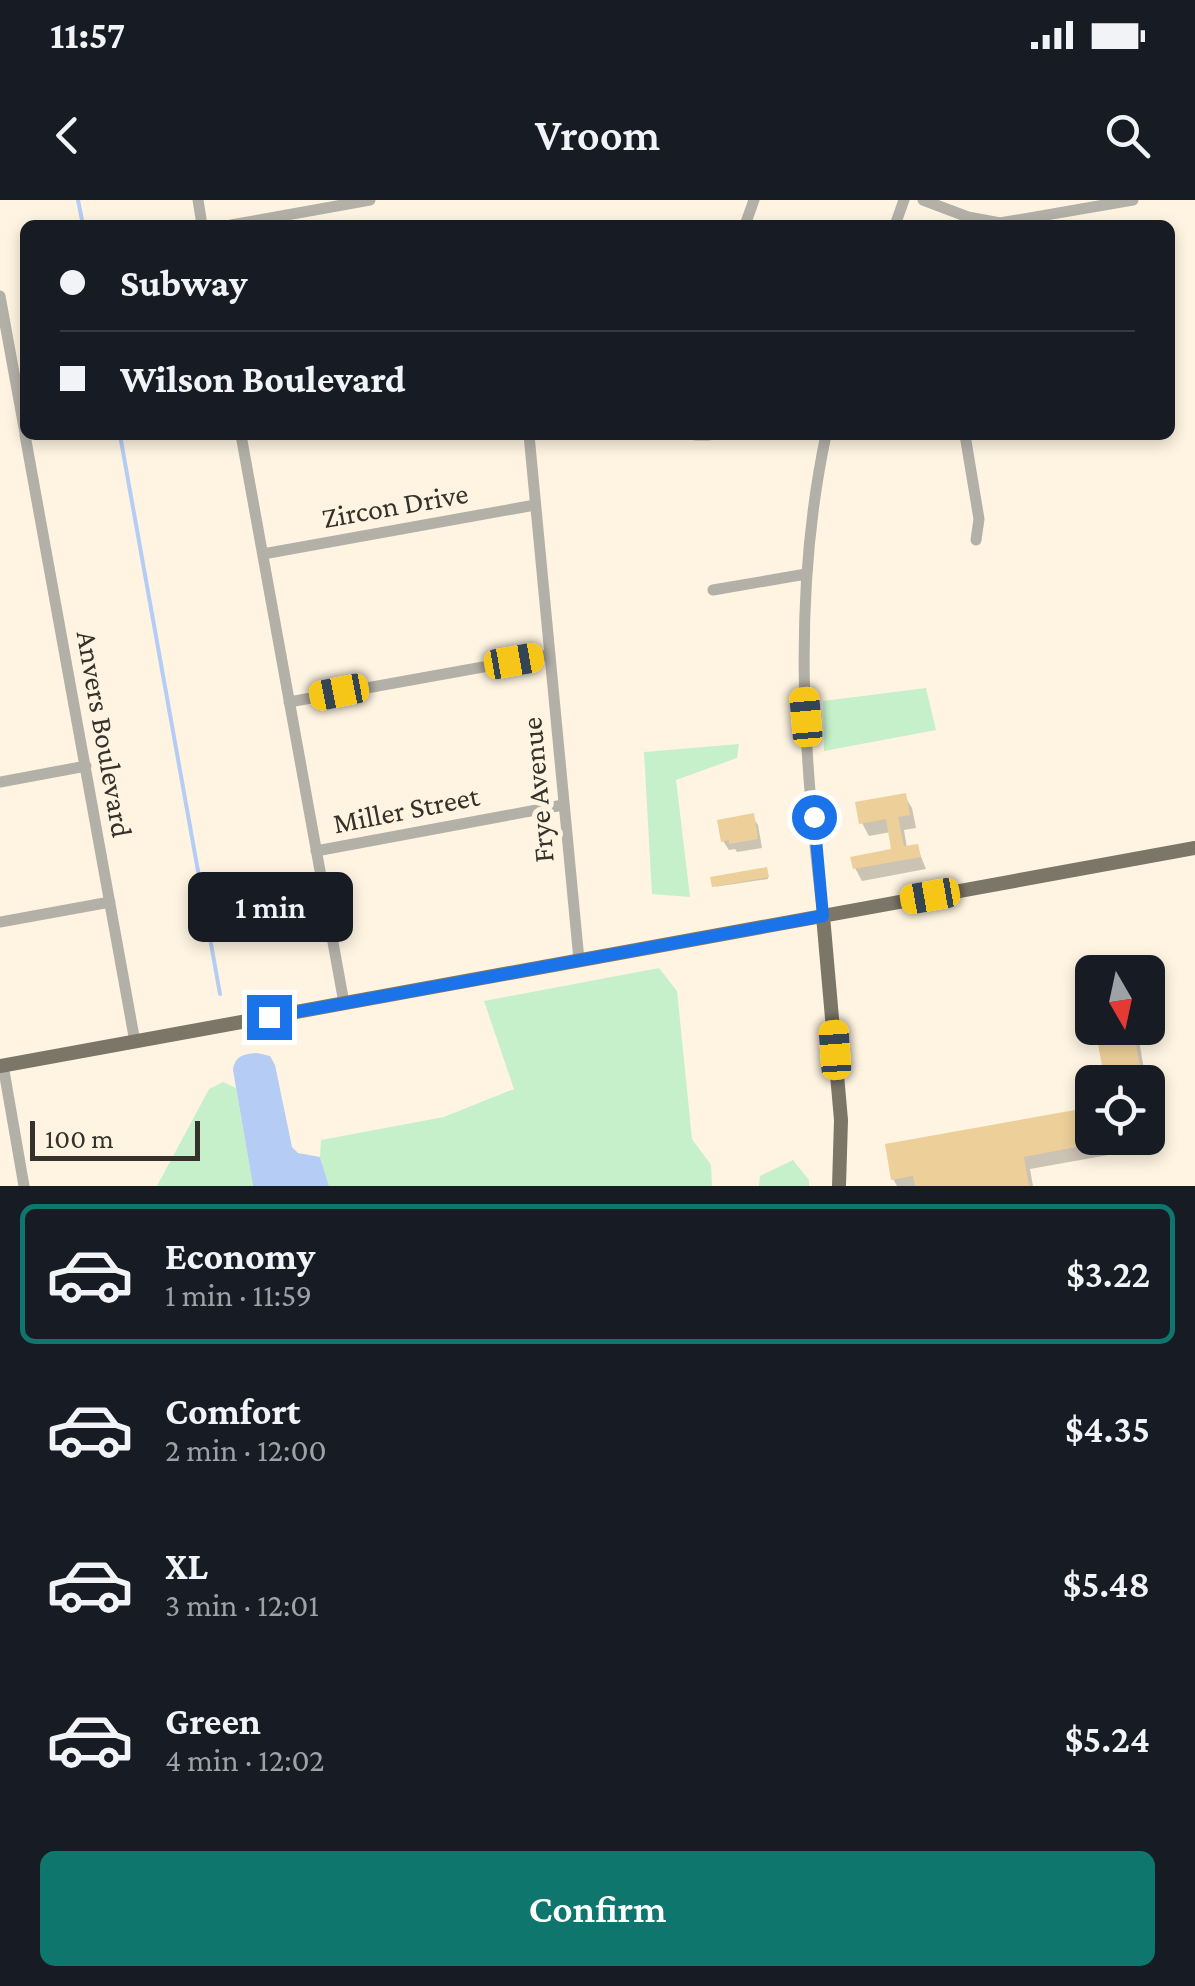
<!DOCTYPE html>
<meta charset="utf-8">
<style>
:root{--surface:#171b24;--page:#242831;--text:#f1f3f6;--muted:#9ea1a6;--line:#363941;--accent:#0f766e}
body{margin:0;font-family:"Crimson Pro",serif;background:var(--page);color:var(--text);height:100vh;display:flex;flex-direction:column;font-size:38px;white-space:nowrap}
*{box-sizing:border-box;margin:0}
p{font-size:32px;color:var(--muted)}
.icon{flex:none;width:55px;height:55px;fill:none;stroke:currentColor;stroke-width:2;stroke-linecap:round;stroke-linejoin:round}
.map{position:relative;height:986px;overflow:hidden}
.panel{display:flex;flex-direction:column;background:var(--surface);flex:1}
.panel>*{flex:none}
.banner{position:absolute;left:20px;top:20px;width:1155px;height:220px;border-radius:15px;box-shadow:0 5px 15px #0003;display:grid;align-content:center;height:220px;padding:0 40px;background:var(--surface)}
.needle{width:65px;rotate:171deg}
.buttons{position:absolute;left:1075px;top:755px;display:grid;gap:20px}
.buttons a{display:grid;place-items:center;width:90px;height:90px;border-radius:15px;background:var(--surface);box-shadow:0 5px 15px #0003;font-size:50px}
.scale{position:absolute;left:30px;bottom:25px;width:170px;box-sizing:border-box;padding-left:10px;border:5px solid #36322b;border-top:0;font-size:28px;line-height:35px;white-space:nowrap;color:#36322b;-webkit-text-stroke:8px #fef4e1;paint-order:stroke}
.end{position:absolute;width:45px;height:45px;margin:-22px;border:12px solid #1a73e8;background:#fff;box-shadow:0 0 0 5px #fff}
.from{border-radius:50%}
.bubble{position:absolute;height:70px;border-radius:15px;background:var(--surface);box-shadow:0 5px 15px #0003;font-size:32px;font-weight:600;line-height:70px;text-align:center}
.car{position:absolute;width:30px;height:60px;margin:-30px -15px;border-radius:12px;box-shadow:0 0 8px 2px #0007;background:linear-gradient(#f5c518 24%,#345 0 40%,#f5c518 0 76%,#345 0 86%,#f5c518 0)}
.banner b{display:flex;align-items:center;gap:35px;height:95px;font-size:38px}
.banner b+b{border-top:2px solid var(--line)}
.banner i{width:25px;height:25px;background:var(--text)}
ul{padding:18px 0 0;list-style:none}
li{display:flex;align-items:center;gap:30px;height:140px;margin:0 20px 15px;padding:0 20px;border:5px solid transparent;border-radius:15px}
li div{flex:1}
li b{display:block;font-size:38px}
li em{font-style:normal;font-weight:600}
li.active{border-color:var(--accent)}
li>.icon{width:90px;height:90px;stroke-width:1.5}
.button{display:flex;gap:20px;margin-top:auto;padding:20px 40px}
.button a{flex:1;height:115px;border-radius:15px;background:var(--accent);color:#fff;font-size:40px;font-weight:600;line-height:115px;text-align:center}
.status{display:flex;justify-content:space-between;align-items:center;height:70px;padding:0 50px;background:var(--surface);direction:ltr}
.status svg{height:28px;fill:currentColor}
header{display:flex;justify-content:space-between;align-items:center;height:130px;padding:0 40px;background:var(--surface);font-size:45px;font-weight:600}
.map>svg:first-child{display:block}
.green{fill:#c5f0ca}
.water{fill:#b5cdf5}
.shadow{fill:#0003}
.lines{fill:none;stroke-linecap:round;stroke-linejoin:round}
.stream{stroke:#b5cdf5;stroke-width:4}
.building{fill:#edcf99}
.minor{stroke:#b3b0a8;stroke-width:11}
.major{stroke:#7c7668;stroke-width:14}
.route{stroke:#1a73e8;stroke-width:12}
.labels{text-anchor:middle;dominant-baseline:central;stroke-width:10;stroke-linejoin:round;paint-order:stroke}
.street-label{font-size:30px;fill:#36322b;stroke:#fef4e1}
</style>
<div class="status"><b>11:57</b><svg viewBox="0 0 49 12"><path d="M0 12V9h3v3zM5 12V6h3v6zM10 12V3h3v9zM15 12V0h3v12zM26 1h20v11H26zM47 4h2v5h-2z"/></svg></div>
<header><svg class="icon" aria-label="back" viewBox="0 0 24 24"><path d="M15 5l-7 7 7 7"/></svg>Vroom<svg class="icon" aria-label="search" viewBox="0 0 24 24"><circle cx="10" cy="10" r="6"/><path d="M15 15l6 6"/></svg></header>
<div class="map">
<svg width="1195" height="986" viewBox="0 0 1195 986">
<rect width="100%" height="100%" fill="#fef4e1"/>
<path class="green" d="M 926,488 L 936,530 L 824,551 L 823,501 Z
M 739,544 L 737,558 L 676,580 L 690,697 L 652,694 L 644,552 Z
M 659,768 L 677,791 L 692,939 L 711,965 L 712,986 L 329,986 L 320,957 L 321,940 L 444,917 L 514,889 L 484,801 Z
M 223,882 L 236,888 L 253,986 L 157,986 L 209,889 Z
M 793,960 L 809,980 L 809,986 L 759,986 L 760,976 Z"/>
<path class="water" d="M 257,853 L 270,856 L 275,865 L 292,947 L 298,953 L 320,957 L 329,986 L 253,986 L 233,870 C 235,856 243,854 257,853 Z"/>
<path class="shadow" d="M 904,595 L 912,608 L 916,628 L 904,630 L 907,648 L 917,647 L 926,669 L 862,681 L 855,668 L 894,651 L 891,632 L 869,636 L 862,623 Z
M 752,616 L 758,625 L 762,648 L 737,652 L 735,649 L 729,650 L 723,641 Z
M 767,672 L 768,679 L 714,687 Z
M 1098,828 L 1137,828 L 1146,882 L 1107,882 Z
M 1148,890 L 1152,915 L 1148,915 Z
M 1092,909 L 1092,938 L 1111,938 L 1114,954 L 1030,969 L 1033,986 L 897,986 L 893,979 L 887,946 Z"/>
<g class="lines">
<path class="stream" d="M 78,0 L 83,25
M 120,235 L 220,794"/>
</g>
<path class="building" d="M 906,593 L 910,615 L 898,617 L 904,646 L 918,644 L 921,657 L 853,669 L 850,657 L 891,649 L 886,619 L 859,624 L 855,602 Z
M 754,613 L 758,639 L 729,644 L 729,640 L 721,642 L 717,620 Z
M 767,667 L 769,677 L 712,687 L 710,677 Z
M 1095,828 L 1133,828 L 1143,882 L 1105,882 Z
M 1092,907 L 1092,944 L 1024,957 L 1029,986 L 915,986 L 913,976 L 891,980 L 885,944 Z"/>
<g class="lines">
<path class="minor" d="M 198,0 L 202,25
M 923,0 L 968,17 L 1000,23 L 1133,0
M 231,25 L 370,0
M 745,25 L 754,0
M 895,25 L 904,0
M 0,96 L 25,233
M 25,235 L 135,842
M 241,235 L 344,803
M 529,235 L 579,760
M 696,235 L 709,235
M 965,235 L 979,319 L 976,340
M 263,354 L 535,305
M 713,390 L 806,374
M 289,502 L 549,455
M 0,582 L 86,566
M 316,651 L 563,605
M 823,716 C 803,556 792,394 826,235
M 0,722 L 110,702
M 3,865 L 24,986"/>
<path class="major" d="M 823,716 L 841,920 L 839,986
M 0,866 L 1195,648"/>
</g>
<g class="lines">
<path class="route" d="M 269,817 L 823,716 L 814,617"/>
</g>
<g class="labels">
<g class="street-label">
<text transform="translate(395 305) rotate(-10)">Zircon Drive</text>
<text transform="translate(105 534) rotate(80)">Anvers Boulevard</text>
<text transform="translate(537 590) rotate(-95)">Frye Avenue</text>
<text transform="translate(406 609) rotate(-11)">Miller Street</text>
</g>
</g>
</svg>
<div class="buttons">
<a><svg class="needle" viewBox="-14 -14 28 28"><path d="M0-13l5 13h-10z" fill="#e53935"/><path d="M0 13l5-13h-10z" fill="#9ea1a6"/></svg></a>
<a><svg class="icon" aria-label="locate" viewBox="0 0 24 24"><circle cx="12" cy="12" r="6"/><path d="M12 2v4M12 18v4M2 12h4M18 12h4"/></svg></a>
</div>
<div class="scale">100 m</div>
<i class="end from" style="left:814px;top:617px"></i>
<i class="end" style="left:269px;top:817px"></i>
<div class="bubble" style="left:188px;top:672px;width:165px">1 min</div>
<i class="car" style="left:514px;top:461px;rotate:80deg"></i>
<i class="car" style="left:339px;top:492px;rotate:259deg"></i>
<i class="car" style="left:806px;top:517px;rotate:355deg"></i>
<i class="car" style="left:930px;top:696px;rotate:260deg"></i>
<i class="car" style="left:835px;top:850px;rotate:356deg"></i>
<div class="banner">
<b><i class="from"></i>Subway</b>
<b><i></i>Wilson Boulevard</b>
</div>
</div>
<section class="panel">
<ul>
<li class="active"><svg class="icon" aria-label="car" viewBox="0 0 24 24"><path d="M5 17H2v-5l4-1 3-4h7l3 4 3 1v5h-3M9 17h6M6 11h13"/><circle cx="7" cy="17" r="2"/><circle cx="17" cy="17" r="2"/></svg><div><b>Economy</b><p>1 min · 11:59</p></div><em>$3.22</em></li>
<li><svg class="icon" aria-label="car" viewBox="0 0 24 24"><path d="M5 17H2v-5l4-1 3-4h7l3 4 3 1v5h-3M9 17h6M6 11h13"/><circle cx="7" cy="17" r="2"/><circle cx="17" cy="17" r="2"/></svg><div><b>Comfort</b><p>2 min · 12:00</p></div><em>$4.35</em></li>
<li><svg class="icon" aria-label="car" viewBox="0 0 24 24"><path d="M5 17H2v-5l4-1 3-4h7l3 4 3 1v5h-3M9 17h6M6 11h13"/><circle cx="7" cy="17" r="2"/><circle cx="17" cy="17" r="2"/></svg><div><b>XL</b><p>3 min · 12:01</p></div><em>$5.48</em></li>
<li><svg class="icon" aria-label="car" viewBox="0 0 24 24"><path d="M5 17H2v-5l4-1 3-4h7l3 4 3 1v5h-3M9 17h6M6 11h13"/><circle cx="7" cy="17" r="2"/><circle cx="17" cy="17" r="2"/></svg><div><b>Green</b><p>4 min · 12:02</p></div><em>$5.24</em></li>
</ul>
<div class="button"><a>Confirm</a></div>
</section>
